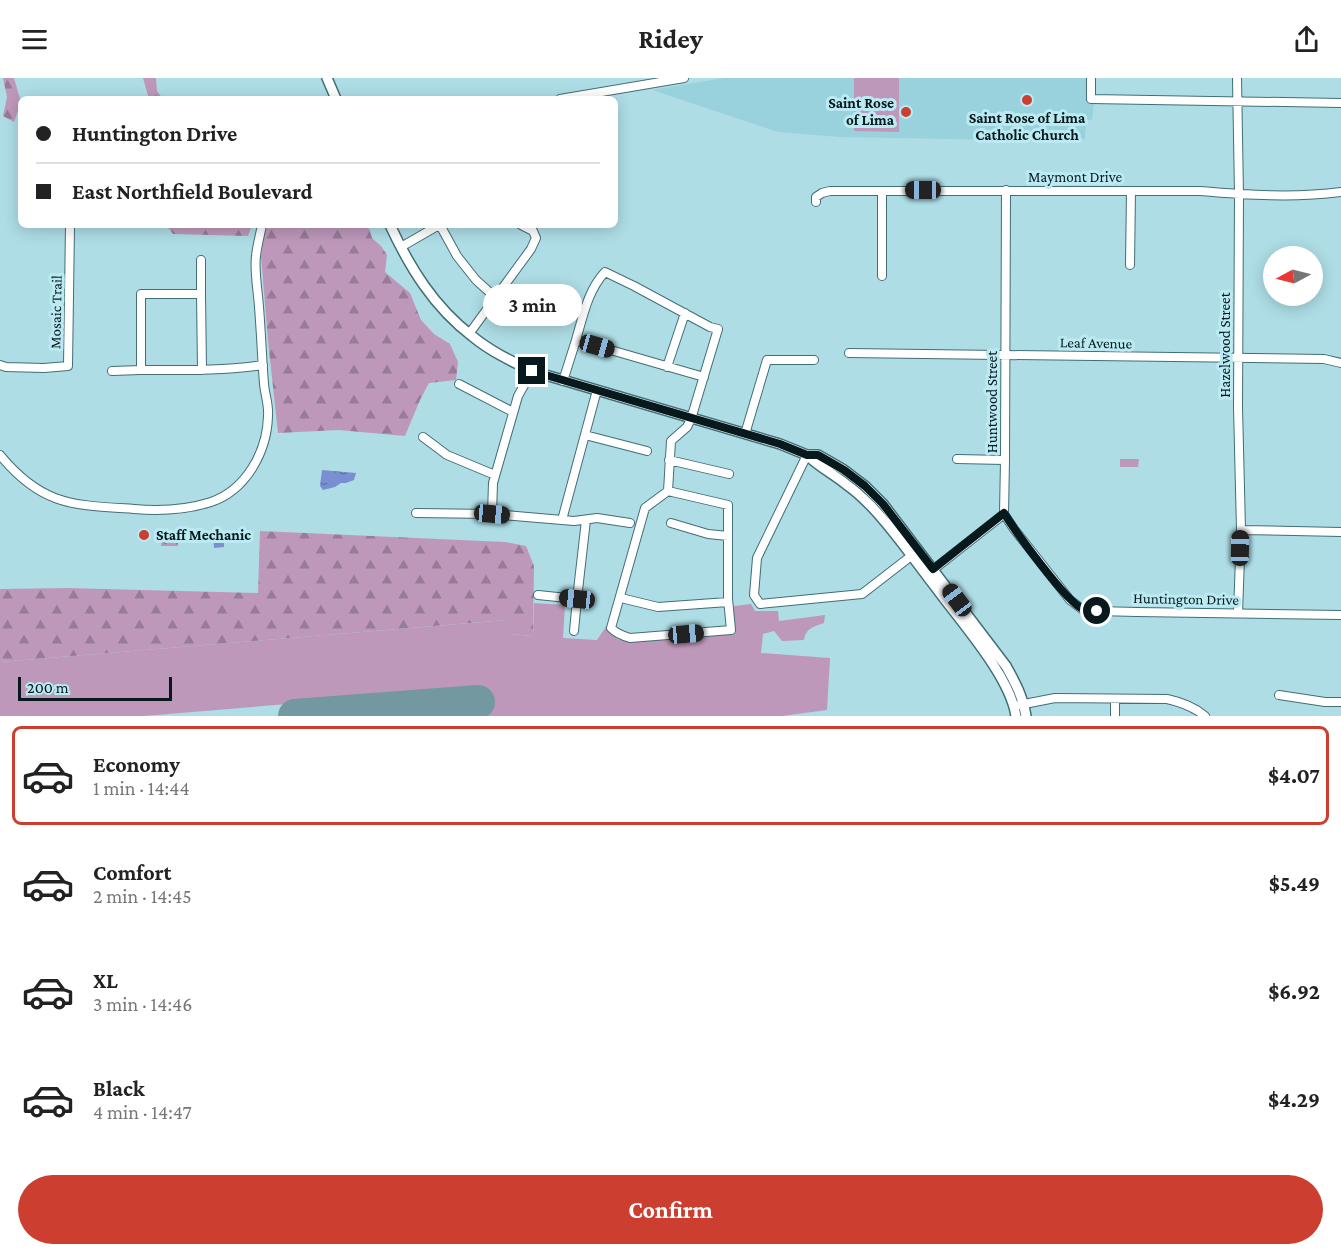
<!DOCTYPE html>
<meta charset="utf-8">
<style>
:root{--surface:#fff;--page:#f2f2f2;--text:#222;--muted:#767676;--line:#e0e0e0;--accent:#cb3e30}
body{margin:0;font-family:"Crimson Pro",serif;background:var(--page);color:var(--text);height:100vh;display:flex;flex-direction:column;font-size:22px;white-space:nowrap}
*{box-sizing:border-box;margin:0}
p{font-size:20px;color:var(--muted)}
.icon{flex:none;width:33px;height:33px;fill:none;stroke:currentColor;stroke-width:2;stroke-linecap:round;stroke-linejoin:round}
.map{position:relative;height:638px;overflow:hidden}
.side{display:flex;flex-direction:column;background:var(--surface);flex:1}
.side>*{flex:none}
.hud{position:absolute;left:18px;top:18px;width:600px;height:132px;border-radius:9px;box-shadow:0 3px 15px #0003;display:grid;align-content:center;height:132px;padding:0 18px;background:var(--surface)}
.needle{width:39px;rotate:263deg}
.fabs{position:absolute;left:1263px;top:168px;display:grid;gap:12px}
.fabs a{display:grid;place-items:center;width:60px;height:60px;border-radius:50%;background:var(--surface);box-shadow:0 3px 15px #0003;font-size:30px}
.scale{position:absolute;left:18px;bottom:15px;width:154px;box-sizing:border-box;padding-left:6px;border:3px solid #07191c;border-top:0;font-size:16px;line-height:21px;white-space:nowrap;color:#07191c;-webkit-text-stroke:4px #bbeaf3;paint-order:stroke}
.end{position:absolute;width:27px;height:27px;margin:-14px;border:8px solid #07191c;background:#fff;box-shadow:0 0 0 3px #fff}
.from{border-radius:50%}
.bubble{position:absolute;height:42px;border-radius:21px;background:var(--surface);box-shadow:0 3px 15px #0003;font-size:20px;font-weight:700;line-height:42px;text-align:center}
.car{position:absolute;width:18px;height:36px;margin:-18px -9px;border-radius:8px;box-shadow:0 0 4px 2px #0007;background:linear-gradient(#222 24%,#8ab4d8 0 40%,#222 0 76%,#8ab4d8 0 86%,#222 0)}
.hud b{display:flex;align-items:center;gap:21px;height:57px;font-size:22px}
.hud b+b{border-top:2px solid var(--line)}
.hud i{width:15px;height:15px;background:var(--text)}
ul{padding:10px 0 0;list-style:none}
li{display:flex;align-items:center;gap:18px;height:99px;margin:0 12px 9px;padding:0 6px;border:3px solid transparent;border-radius:9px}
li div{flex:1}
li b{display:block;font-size:22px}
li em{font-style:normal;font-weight:700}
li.active{border-color:var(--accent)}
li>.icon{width:54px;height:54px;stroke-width:1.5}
.cta{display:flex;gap:12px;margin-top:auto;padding:12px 18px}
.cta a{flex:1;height:69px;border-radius:36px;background:var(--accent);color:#fff;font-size:24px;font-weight:700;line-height:69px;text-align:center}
header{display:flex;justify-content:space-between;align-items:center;height:78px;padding:0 18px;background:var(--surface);font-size:27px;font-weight:700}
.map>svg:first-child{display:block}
.built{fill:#99d2dc}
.green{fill:#be98ba}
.forest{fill:url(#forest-firs)}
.park{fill:url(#park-dots)}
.water{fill:url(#water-ripples)}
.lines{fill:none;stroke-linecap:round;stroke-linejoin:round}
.taxiway{stroke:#7498a0;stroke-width:14}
.runway{stroke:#7498a0;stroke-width:34}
.minor-casing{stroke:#426e76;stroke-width:10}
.major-casing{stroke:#426e76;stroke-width:12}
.minor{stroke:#fff;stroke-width:8}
.major{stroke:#fff;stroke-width:9}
.route{stroke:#07191c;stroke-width:8}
.poi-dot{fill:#cb3e30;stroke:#bbeaf3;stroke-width:2}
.labels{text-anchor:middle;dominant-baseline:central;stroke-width:6;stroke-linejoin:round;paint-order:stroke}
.poi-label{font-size:15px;font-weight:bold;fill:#07191c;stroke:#bbeaf3;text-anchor:end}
.street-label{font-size:15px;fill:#07191c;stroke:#bbeaf3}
</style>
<header><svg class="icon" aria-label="menu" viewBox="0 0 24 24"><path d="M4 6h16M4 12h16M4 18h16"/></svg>Ridey<svg class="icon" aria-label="share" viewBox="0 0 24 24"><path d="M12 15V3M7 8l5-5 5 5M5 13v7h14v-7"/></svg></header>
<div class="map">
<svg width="1341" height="638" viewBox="0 0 1341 638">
<defs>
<pattern id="forest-firs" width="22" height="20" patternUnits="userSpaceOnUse" patternTransform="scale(1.5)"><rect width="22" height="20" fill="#be98ba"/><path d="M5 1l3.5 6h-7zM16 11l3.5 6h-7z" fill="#987b96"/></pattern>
<pattern id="park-dots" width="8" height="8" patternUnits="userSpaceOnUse" patternTransform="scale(1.5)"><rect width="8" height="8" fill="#be98ba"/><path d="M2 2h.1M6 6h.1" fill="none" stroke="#987b96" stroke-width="1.8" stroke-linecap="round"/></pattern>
<pattern id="water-ripples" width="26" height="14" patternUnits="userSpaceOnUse" patternTransform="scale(1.5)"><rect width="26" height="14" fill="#798fd2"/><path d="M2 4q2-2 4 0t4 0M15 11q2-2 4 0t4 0" fill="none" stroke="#6174aa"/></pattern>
</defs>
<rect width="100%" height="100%" fill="#aedde6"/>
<path class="built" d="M 724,0 L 1089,0 L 1089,24 L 1094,26 L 1092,42 L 1086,42 L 1085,61 L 1053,63 L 839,59 L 778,54 L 652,12 Z"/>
<path class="green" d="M 854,0 L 899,0 L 899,54 L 854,53 Z
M 1120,381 L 1139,381 L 1138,389 L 1120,389 Z
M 534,525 L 565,527 L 563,560 L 597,562 L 607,547 L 617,561 L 633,564 L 734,555 L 734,528 L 751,526 L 755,533 L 778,533 L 779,543 L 825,537 L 824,545 C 814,548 805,551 804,562 L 782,563 L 774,553 L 763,556 L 761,575 L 830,580 L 827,632 L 782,638 L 484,638 L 481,610 L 144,638 L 0,638 L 0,584 L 507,542 L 510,556 L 533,558 Z"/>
<path class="forest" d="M 3,0 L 14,0 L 21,24 L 14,44 L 3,38 L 7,19 Z
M 143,0 L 156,0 L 157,13 L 163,21 L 149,21 Z
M 166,147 L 252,147 L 248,158 L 173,156 Z
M 266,147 L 368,147 L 372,160 L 381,168 L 387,177 L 385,194 L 410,215 L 421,242 L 434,256 L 450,266 L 458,284 L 456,302 L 429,305 L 420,322 L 405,358 L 339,352 L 278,355 L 268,263 L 261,178 Z
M 260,453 L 505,464 L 526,468 L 534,488 L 533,558 L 510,556 L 506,542 L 0,584 L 0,511 L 68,510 L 258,515 Z"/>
<path class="park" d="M 161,457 L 178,458 L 178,468 L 161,468 Z"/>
<path class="water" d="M 322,392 L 356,395 L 354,402 L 346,405 L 341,405 L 335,409 L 323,412 L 320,408 Z
M 213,455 L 224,457 L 224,469 L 214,470 Z"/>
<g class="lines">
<path class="taxiway" d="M 478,624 L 479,638"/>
<path class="runway" d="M 295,638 L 478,624"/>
<defs>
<path id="minor" d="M 1091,0 L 1091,21 L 1341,25
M 1237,0 L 1239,117 L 1238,329 L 1241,452 L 1238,535
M 560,21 L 684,0
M 816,124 L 816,119 L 822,115 L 830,113 L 1200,113 C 1247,117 1294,120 1341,114
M 440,147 L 457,178 L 476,202 L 496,220
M 401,169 L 439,147
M 1130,187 L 1131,113
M 882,198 L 882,113
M 201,216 L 201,182
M 469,256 L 531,171 L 536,160 L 533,153 L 521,147
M 576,262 C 583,238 588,212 605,194 L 634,208 L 710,249 L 718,251 L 691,341 L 687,349 L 671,363 L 668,413 L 645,430 L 611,550 C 617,556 623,558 630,560 L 731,552 L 728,521 L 728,427 L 668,413
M 849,275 L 1324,281 L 1341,285
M 0,287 L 6,289 L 44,290 L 68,288 L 70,147
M 667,289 L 685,235
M 202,292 L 201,216 L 141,216 L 141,292 C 183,292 222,293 263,287
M 112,293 L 141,292
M 563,303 L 576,262 L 704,299
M 459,306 L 513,334
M 745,356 L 767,282 L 814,282
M 585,357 L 647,373
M 423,359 L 447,377 L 495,397
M 0,377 C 42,428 73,427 134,431 C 159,433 186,432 211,424 C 246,412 267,374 268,338 C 269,327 265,317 264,306 C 262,280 261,254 259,229 C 258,213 254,193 256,178 C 257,168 260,157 262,147
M 807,377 L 757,480 L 754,517 L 760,526 L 862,516 L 915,475
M 957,381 L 1005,382
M 669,382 L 729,396
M 416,435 L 492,436 L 574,443 L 597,440 L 630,445
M 492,436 L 493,405 L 518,318 L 532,293
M 1004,436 L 1014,451 L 1070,522 L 1082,531 L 1097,533 L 1137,534 L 1341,537
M 562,442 L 597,312
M 671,445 L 708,456 L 728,458
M 1241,452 L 1341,454
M 929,495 L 1004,436 L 1005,382 L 1006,112
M 538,517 L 577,521 L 586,442
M 621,520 L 658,529 L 728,524
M 574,553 L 577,521
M 1279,617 L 1325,624 L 1341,624
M 1115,621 L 1115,638
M 1019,627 L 1055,620 L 1167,621 C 1181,624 1194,629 1205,638"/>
<path id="major" d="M 327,0 L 336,21
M 390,147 C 410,190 434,229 472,258 C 490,273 511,283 532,293 L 780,366 L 807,377 L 818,377 L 844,392 L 865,408 L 883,426 L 1006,588 C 1015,604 1023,619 1026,638
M 807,377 C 819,389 834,396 847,407 C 856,413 864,421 871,428 C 895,453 915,483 937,511 C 961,544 1010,598 1016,638"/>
</defs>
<use href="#minor" class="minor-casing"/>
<use href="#major" class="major-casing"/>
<use href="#minor" class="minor"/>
<use href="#major" class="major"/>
</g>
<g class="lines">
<path class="route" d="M 532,293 L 780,366 L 807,377 L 818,377 L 844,392 L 865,408 L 883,426 L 933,491 L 1004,435 C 1016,454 1066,524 1083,531 C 1087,532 1093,533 1097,533"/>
</g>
<g class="poi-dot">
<circle cx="1027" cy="22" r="6"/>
<circle cx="906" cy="34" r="6"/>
<circle cx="144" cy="457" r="6"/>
</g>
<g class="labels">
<g class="poi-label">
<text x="894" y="25">Saint Rose<tspan x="894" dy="17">of Lima</tspan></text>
<text x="1027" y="40" text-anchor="middle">Saint Rose of Lima<tspan x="1027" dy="17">Catholic Church</tspan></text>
<text x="156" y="457" text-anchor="start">Staff Mechanic</text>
</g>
<g class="street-label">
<text x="1075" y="99">Maymont Drive</text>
<text transform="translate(56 234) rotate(-89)">Mosaic Trail</text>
<text transform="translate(1096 265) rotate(1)">Leaf Avenue</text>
<text transform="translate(1225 267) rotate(-90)">Hazelwood Street</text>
<text transform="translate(992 324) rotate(-90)">Huntwood Street</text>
<text transform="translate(1186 521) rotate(1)">Huntington Drive</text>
</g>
</g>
</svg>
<div class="fabs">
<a><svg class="needle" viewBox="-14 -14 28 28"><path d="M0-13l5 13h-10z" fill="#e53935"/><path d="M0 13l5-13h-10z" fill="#767676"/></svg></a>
</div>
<div class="scale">200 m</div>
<i class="end from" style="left:1097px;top:533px"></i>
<i class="end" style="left:532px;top:293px"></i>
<div class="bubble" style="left:483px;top:206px;width:99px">3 min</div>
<i class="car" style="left:923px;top:112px;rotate:270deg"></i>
<i class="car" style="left:597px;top:268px;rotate:106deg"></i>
<i class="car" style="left:492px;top:436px;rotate:95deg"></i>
<i class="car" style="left:1240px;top:470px;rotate:1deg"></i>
<i class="car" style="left:577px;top:521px;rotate:276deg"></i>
<i class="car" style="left:957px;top:522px;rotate:323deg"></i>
<i class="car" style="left:686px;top:556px;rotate:85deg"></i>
<div class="hud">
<b><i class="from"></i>Huntington Drive</b>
<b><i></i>East Northfield Boulevard</b>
</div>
</div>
<section class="side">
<ul>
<li class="active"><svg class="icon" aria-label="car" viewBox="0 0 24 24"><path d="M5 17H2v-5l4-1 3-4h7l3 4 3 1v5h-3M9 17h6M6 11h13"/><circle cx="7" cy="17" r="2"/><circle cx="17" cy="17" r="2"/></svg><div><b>Economy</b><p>1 min · 14:44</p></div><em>$4.07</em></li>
<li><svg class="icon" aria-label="car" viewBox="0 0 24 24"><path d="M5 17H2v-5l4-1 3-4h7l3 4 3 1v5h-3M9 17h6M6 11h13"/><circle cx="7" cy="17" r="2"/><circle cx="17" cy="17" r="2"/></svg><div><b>Comfort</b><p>2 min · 14:45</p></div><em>$5.49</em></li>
<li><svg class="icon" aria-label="car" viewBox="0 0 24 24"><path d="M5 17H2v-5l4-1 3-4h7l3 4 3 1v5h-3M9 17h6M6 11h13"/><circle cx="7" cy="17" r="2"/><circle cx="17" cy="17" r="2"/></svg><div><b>XL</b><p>3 min · 14:46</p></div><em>$6.92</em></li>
<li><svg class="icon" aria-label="car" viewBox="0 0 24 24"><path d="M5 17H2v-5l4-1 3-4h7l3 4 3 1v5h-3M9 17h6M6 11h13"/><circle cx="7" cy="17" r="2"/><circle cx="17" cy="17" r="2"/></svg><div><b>Black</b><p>4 min · 14:47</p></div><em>$4.29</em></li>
</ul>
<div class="cta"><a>Confirm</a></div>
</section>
